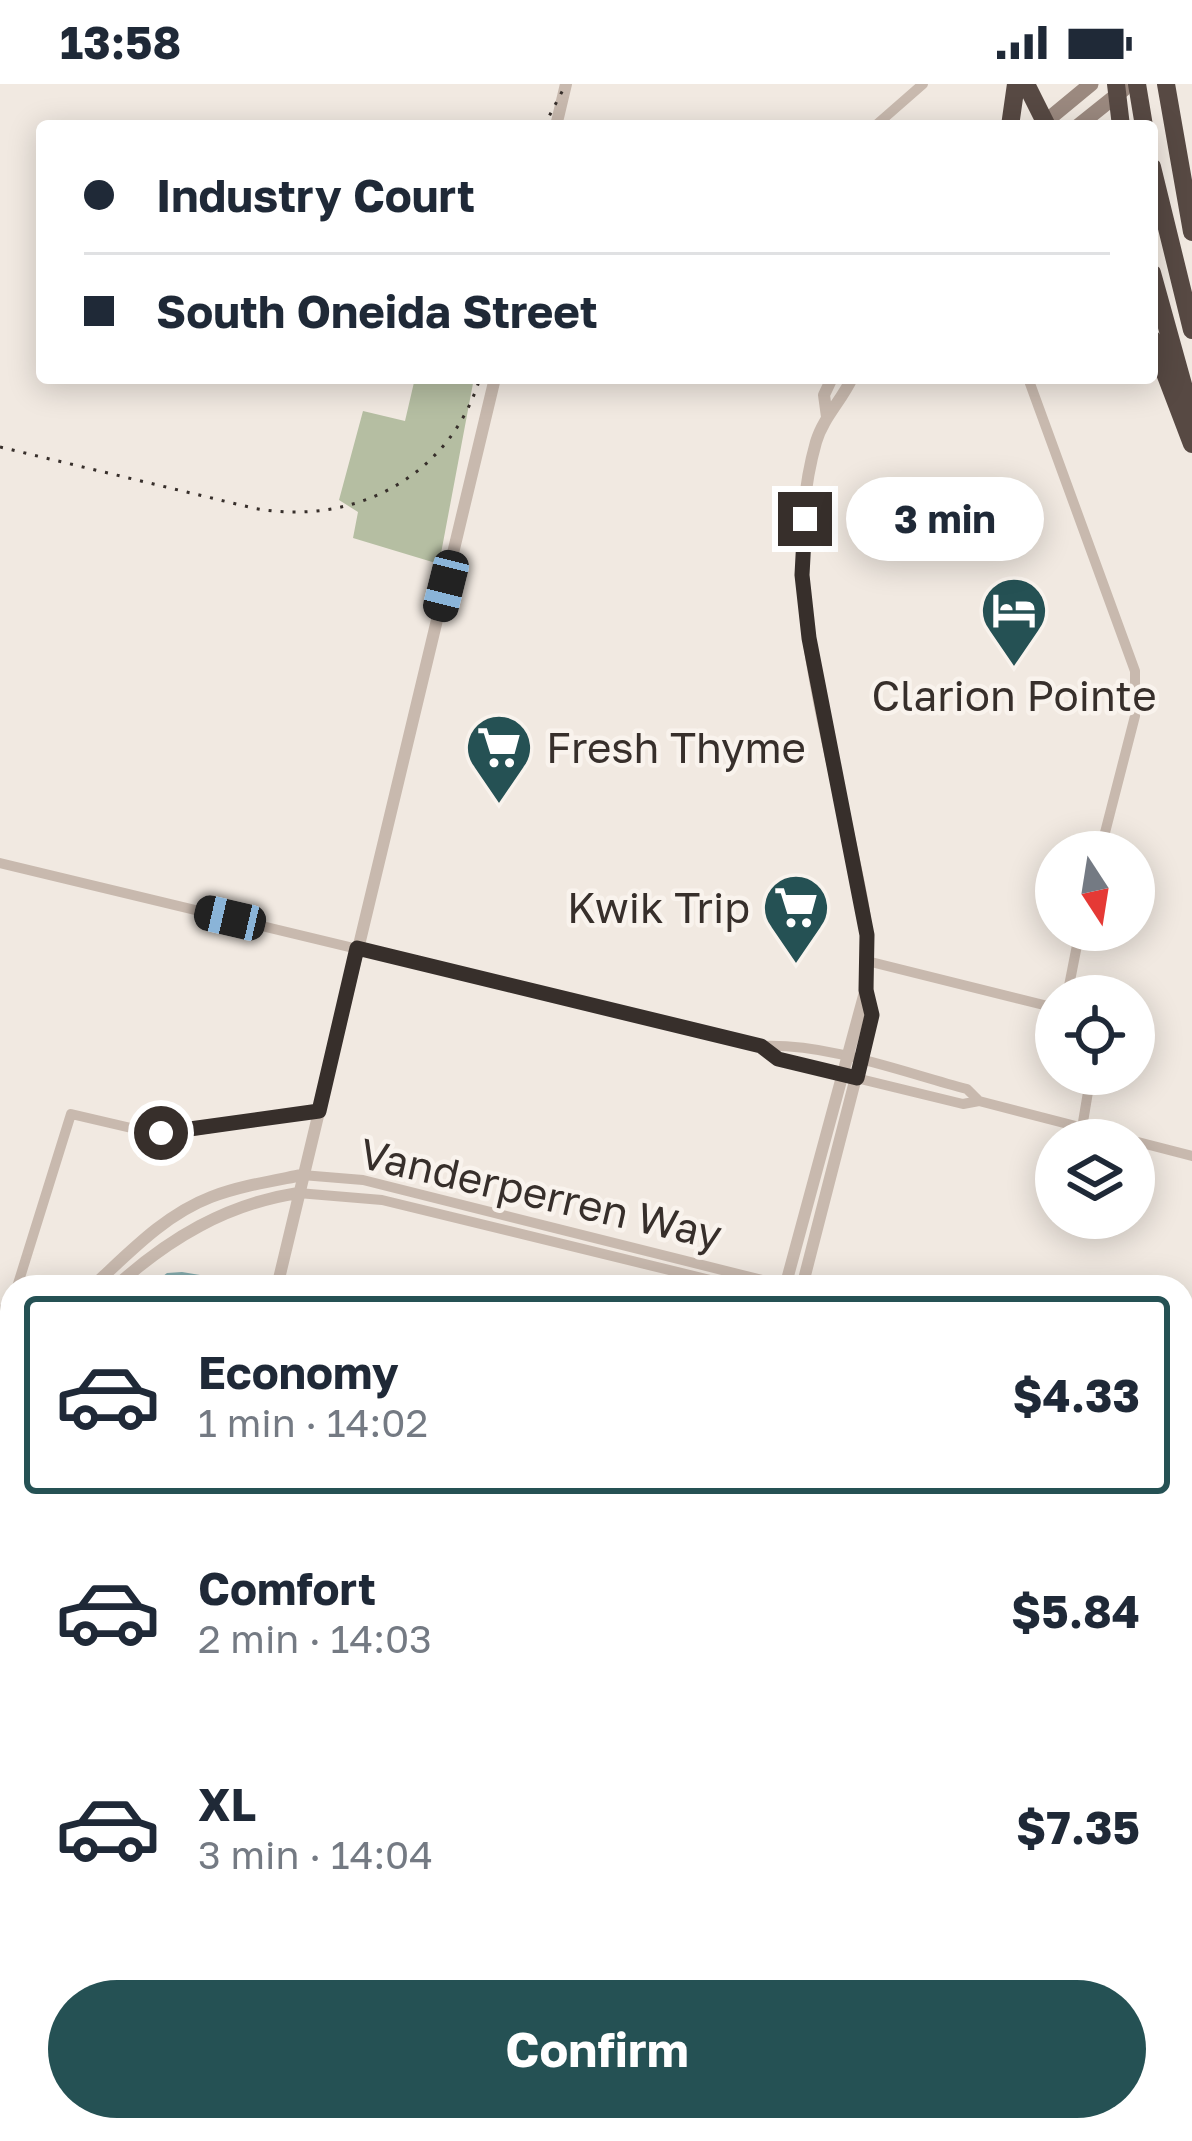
<!DOCTYPE html>
<meta charset="utf-8">
<style>
:root{--surface:#fff;--page:#f6f6f7;--text:#1f2937;--muted:#747a83;--line:#e0e1e3;--accent:#255154}
body{margin:0;font-family:"Golos Text",sans-serif;background:var(--page);color:var(--text);height:100vh;display:flex;flex-direction:column;font-size:45px;white-space:nowrap}
*{box-sizing:border-box;margin:0}
p{font-size:39px;color:var(--muted)}
.icon{flex:none;width:66px;height:66px;fill:none;stroke:currentColor;stroke-width:2;stroke-linecap:round;stroke-linejoin:round}
.map{position:relative;flex:1;overflow:hidden}
.panel{position:absolute;left:0px;top:1191px;width:1194px;height:867px;display:flex;flex-direction:column;background:var(--surface);border-radius:36px 36px 0 0;box-shadow:0 6px 30px #0003}
.panel>*{flex:none}
.hud{position:absolute;left:36px;top:36px;width:1122px;height:264px;border-radius:12px;box-shadow:0 6px 30px #0003;display:grid;align-content:center;height:264px;padding:0 48px;background:var(--surface)}
.needle{width:78px;rotate:168deg}
.fabs{position:absolute;left:1035px;top:747px;display:grid;gap:24px}
.fabs a{display:grid;place-items:center;width:120px;height:120px;border-radius:50%;background:var(--surface);box-shadow:0 6px 30px #0003;font-size:60px}
.end{position:absolute;width:54px;height:54px;margin:-27px;border:15px solid #372f2b;background:#fff;box-shadow:0 0 0 6px #fff}
.from{border-radius:50%}
.bubble{position:absolute;height:84px;border-radius:42px;background:var(--surface);box-shadow:0 6px 30px #0003;font-size:39px;font-weight:700;line-height:84px;text-align:center}
.car{position:absolute;width:36px;height:72px;margin:-36px -18px;border-radius:15px;box-shadow:0 0 9px 3px #0007;background:linear-gradient(#222 24%,#8ab4d8 0 40%,#222 0 76%,#8ab4d8 0 86%,#222 0)}
.hud b{display:flex;align-items:center;gap:42px;height:114px;font-size:45px}
.hud b+b{border-top:3px solid var(--line)}
.hud i{width:30px;height:30px;background:var(--text)}
ul{padding:21px 0 0;list-style:none}
li{display:flex;align-items:center;gap:36px;height:198px;margin:0 24px 18px;padding:0 24px;border:6px solid transparent;border-radius:12px}
li div{flex:1}
li b{display:block;font-size:45px}
li em{font-style:normal;font-weight:700}
li.active{border-color:var(--accent)}
li>.icon{width:108px;height:108px;stroke-width:1.5}
.action{display:flex;gap:24px;margin-top:auto;padding:24px 48px}
.action a{flex:1;height:138px;border-radius:72px;background:var(--accent);color:#fff;font-size:48px;font-weight:700;line-height:138px;text-align:center}
.status{display:flex;justify-content:space-between;align-items:center;height:84px;padding:0 60px;background:var(--surface);direction:ltr}
.status svg{height:33px;fill:currentColor}
.map>svg:first-child{display:block}
.green{fill:#b5bea2}
.water{fill:#83a9ab}
.lines{fill:none;stroke-linecap:round;stroke-linejoin:round}
.stream{stroke:#83a9ab;stroke-width:3}
.minor{stroke:#c8b9ae;stroke-width:10}
.tertiary{stroke:#c8b9ae;stroke-width:12}
.secondary{stroke:#9b897f;stroke-width:15}
.motorway{stroke:#574943;stroke-width:18}
.rail{stroke:#372f2b;stroke-width:3;stroke-dasharray:3 9;stroke-linecap:butt}
.route{stroke:#372f2b;stroke-width:15}
.labels{text-anchor:middle;dominant-baseline:central;stroke-width:9;stroke-linejoin:round;paint-order:stroke}
.poi-label{font-size:42px;fill:#372f2b;stroke:#f9f3ed}
.street-label{font-size:42px;fill:#372f2b;stroke:#f9f3ed}
</style>
<div class="status"><b>13:58</b><svg viewBox="0 0 49 12"><path d="M0 12V9h3v3zM5 12V6h3v6zM10 12V3h3v9zM15 12V0h3v12zM26 1h20v11H26zM47 4h2v5h-2z"/></svg></div>
<div class="map">
<svg width="1192" height="2057" viewBox="0 0 1192 2057">
<rect width="100%" height="100%" fill="#f1e9e1"/>
<path class="green" d="M 415,294 L 474,294 L 439,480 L 353,454 L 358,428 L 339,416 L 363,327 L 405,337 Z
M 1182,1950 L 1192,1956 L 1192,2057 L 1152,2057 L 1152,2046 L 1182,2046 Z"/>
<path class="water" d="M 182,1188 L 224,1195 L 244,1203 L 149,1203 L 167,1189 Z"/>
<g class="lines">
<path class="stream" d="M 0,1347 L 12,1341
M 1182,1619 L 1192,1618"/>
<path class="minor" d="M 875,42 L 923,0
M 1028,294 L 1135,587 L 1135,632 L 1100,768
M 0,779 L 761,962 C 828,959 902,988 967,1005 L 979,1017
M 867,877 L 1056,924
M 1067,912 L 1080,846
M 761,962 L 778,975 L 963,1020 L 979,1017 L 1130,1056
M 1082,1044 L 1088,1008 L 1086,990
M 1134,1057 L 1192,1072
M 302,1091 L 363,1096 L 790,1203
M 298,1109 L 382,1116 L 739,1203
M 17,1203 L 71,1030 L 144,1047 L 179,1049 L 319,1027
M 0,1229 L 12,1214
M 1182,1302 L 1192,1304"/>
<path class="tertiary" d="M 556,42 L 566,0
M 827,333 L 824,311 L 832,294
M 92,1203 C 128,1170 164,1131 211,1113 C 240,1102 272,1097 302,1091
M 115,1203 C 168,1155 226,1120 298,1109
M 277,1203 L 495,294
M 785,1203 L 865,908
M 802,1203 L 872,931 C 862,895 870,858 863,821 C 837,675 774,506 816,358 C 823,334 842,316 852,294
M 0,1277 L 12,1270
M 0,1916 L 12,1915
M 0,1933 L 12,1933
M 587,2046 L 631,2057
M 649,2046 L 683,2057
M 50,2057 L 57,2046
M 562,2057 L 565,2046"/>
<path class="secondary" d="M 1045,38 L 1091,0
M 1078,42 L 1123,6"/>
<path class="motorway" d="M 1026,0 L 1047,42
M 1116,0 L 1121,42
M 1137,0 L 1144,42
M 1166,0 L 1192,148
M 1010,42 L 1016,0
M 1152,83 L 1192,246
M 1152,189 L 1192,333
M 1152,255 L 1192,360
M 0,1286 L 12,1293
M 0,1621 L 12,1622
M 0,1661 L 12,1662
M 1182,1724 L 1192,1717
M 1182,1835 L 1192,1838
M 1182,1894 L 1192,1898
M 1182,1927 L 1192,1933"/>
<path class="rail" d="M 544,42 L 566,0
M 0,363 L 253,424 C 353,443 449,394 480,294"/>
</g>
<g class="lines">
<path class="route" d="M 161,1049 L 319,1027 L 357,864 L 761,962 L 778,975 L 857,994 L 872,931 L 866,906 L 867,851 L 809,554 L 802,491 L 805,435"/>
</g>
<defs>
<symbol id="hotel-pin" viewBox="-11 -11 22 30"><path d="M0 17L-7.5 6A9.5 9.5 0 1 1 7.5 6Z" fill="#255154" stroke="#f9f3ed"/><path d="M-6-4.5h1.5V1H6V5H4.5V3h-9V5H-6ZM-4 0a1.8 1.8 0 1 1 3.6 0ZM.5 0V-2.5h3Q6-2.5 6 0Z" fill="#fff"/></symbol>
<symbol id="supermarket-pin" viewBox="-11 -11 22 30"><path d="M0 17L-7.5 6A9.5 9.5 0 1 1 7.5 6Z" fill="#255154" stroke="#f9f3ed"/><path d="M-6-5.5h2.5l.6 2H6L4.5 2H-2.5L-4.4-4H-6ZM-1.5 3.2a1.3 1.3 0 1 0 .1 0ZM3 3.2a1.3 1.3 0 1 0 .1 0Z" fill="#fff"/></symbol>
</defs>
<g fill-rule="evenodd">
<use href="#hotel-pin" x="976" y="488" width="76" height="104"/>
<use href="#supermarket-pin" x="461" y="625" width="76" height="104"/>
<use href="#supermarket-pin" x="758" y="785" width="76" height="104"/>
</g>
<g class="labels">
<g class="poi-label">
<text x="1014" y="611">Clarion Pointe</text>
<text x="546" y="663" text-anchor="start">Fresh Thyme</text>
<text x="750" y="823" text-anchor="end">Kwik Trip</text>
</g>
<g class="street-label">
<text transform="translate(541 1109) rotate(13)">Vanderperren Way</text>
</g>
</g>
</svg>
<div class="fabs">
<a><svg class="needle" viewBox="-14 -14 28 28"><path d="M0-13l5 13h-10z" fill="#e53935"/><path d="M0 13l5-13h-10z" fill="#747a83"/></svg></a>
<a><svg class="icon" aria-label="locate" viewBox="0 0 24 24"><circle cx="12" cy="12" r="6"/><path d="M12 2v4M12 18v4M2 12h4M18 12h4"/></svg></a>
<a><svg class="icon" aria-label="layers" viewBox="0 0 24 24"><path d="M12 4l9 5-9 5-9-5zM3 14l9 5 9-5"/></svg></a>
</div>
<i class="end from" style="left:161px;top:1049px"></i>
<i class="end" style="left:805px;top:435px"></i>
<div class="bubble" style="left:846px;top:393px;width:198px">3 min</div>
<i class="car" style="left:446px;top:502px;rotate:194deg"></i>
<i class="car" style="left:230px;top:834px;rotate:283deg"></i>
<div class="hud">
<b><i class="from"></i>Industry Court</b>
<b><i></i>South Oneida Street</b>
</div>
<section class="panel">
<ul>
<li class="active"><svg class="icon" aria-label="car" viewBox="0 0 24 24"><path d="M5 17H2v-5l4-1 3-4h7l3 4 3 1v5h-3M9 17h6M6 11h13"/><circle cx="7" cy="17" r="2"/><circle cx="17" cy="17" r="2"/></svg><div><b>Economy</b><p>1 min · 14:02</p></div><em>$4.33</em></li>
<li><svg class="icon" aria-label="car" viewBox="0 0 24 24"><path d="M5 17H2v-5l4-1 3-4h7l3 4 3 1v5h-3M9 17h6M6 11h13"/><circle cx="7" cy="17" r="2"/><circle cx="17" cy="17" r="2"/></svg><div><b>Comfort</b><p>2 min · 14:03</p></div><em>$5.84</em></li>
<li><svg class="icon" aria-label="car" viewBox="0 0 24 24"><path d="M5 17H2v-5l4-1 3-4h7l3 4 3 1v5h-3M9 17h6M6 11h13"/><circle cx="7" cy="17" r="2"/><circle cx="17" cy="17" r="2"/></svg><div><b>XL</b><p>3 min · 14:04</p></div><em>$7.35</em></li>
</ul>
<div class="action"><a>Confirm</a></div>
</section>
</div>
